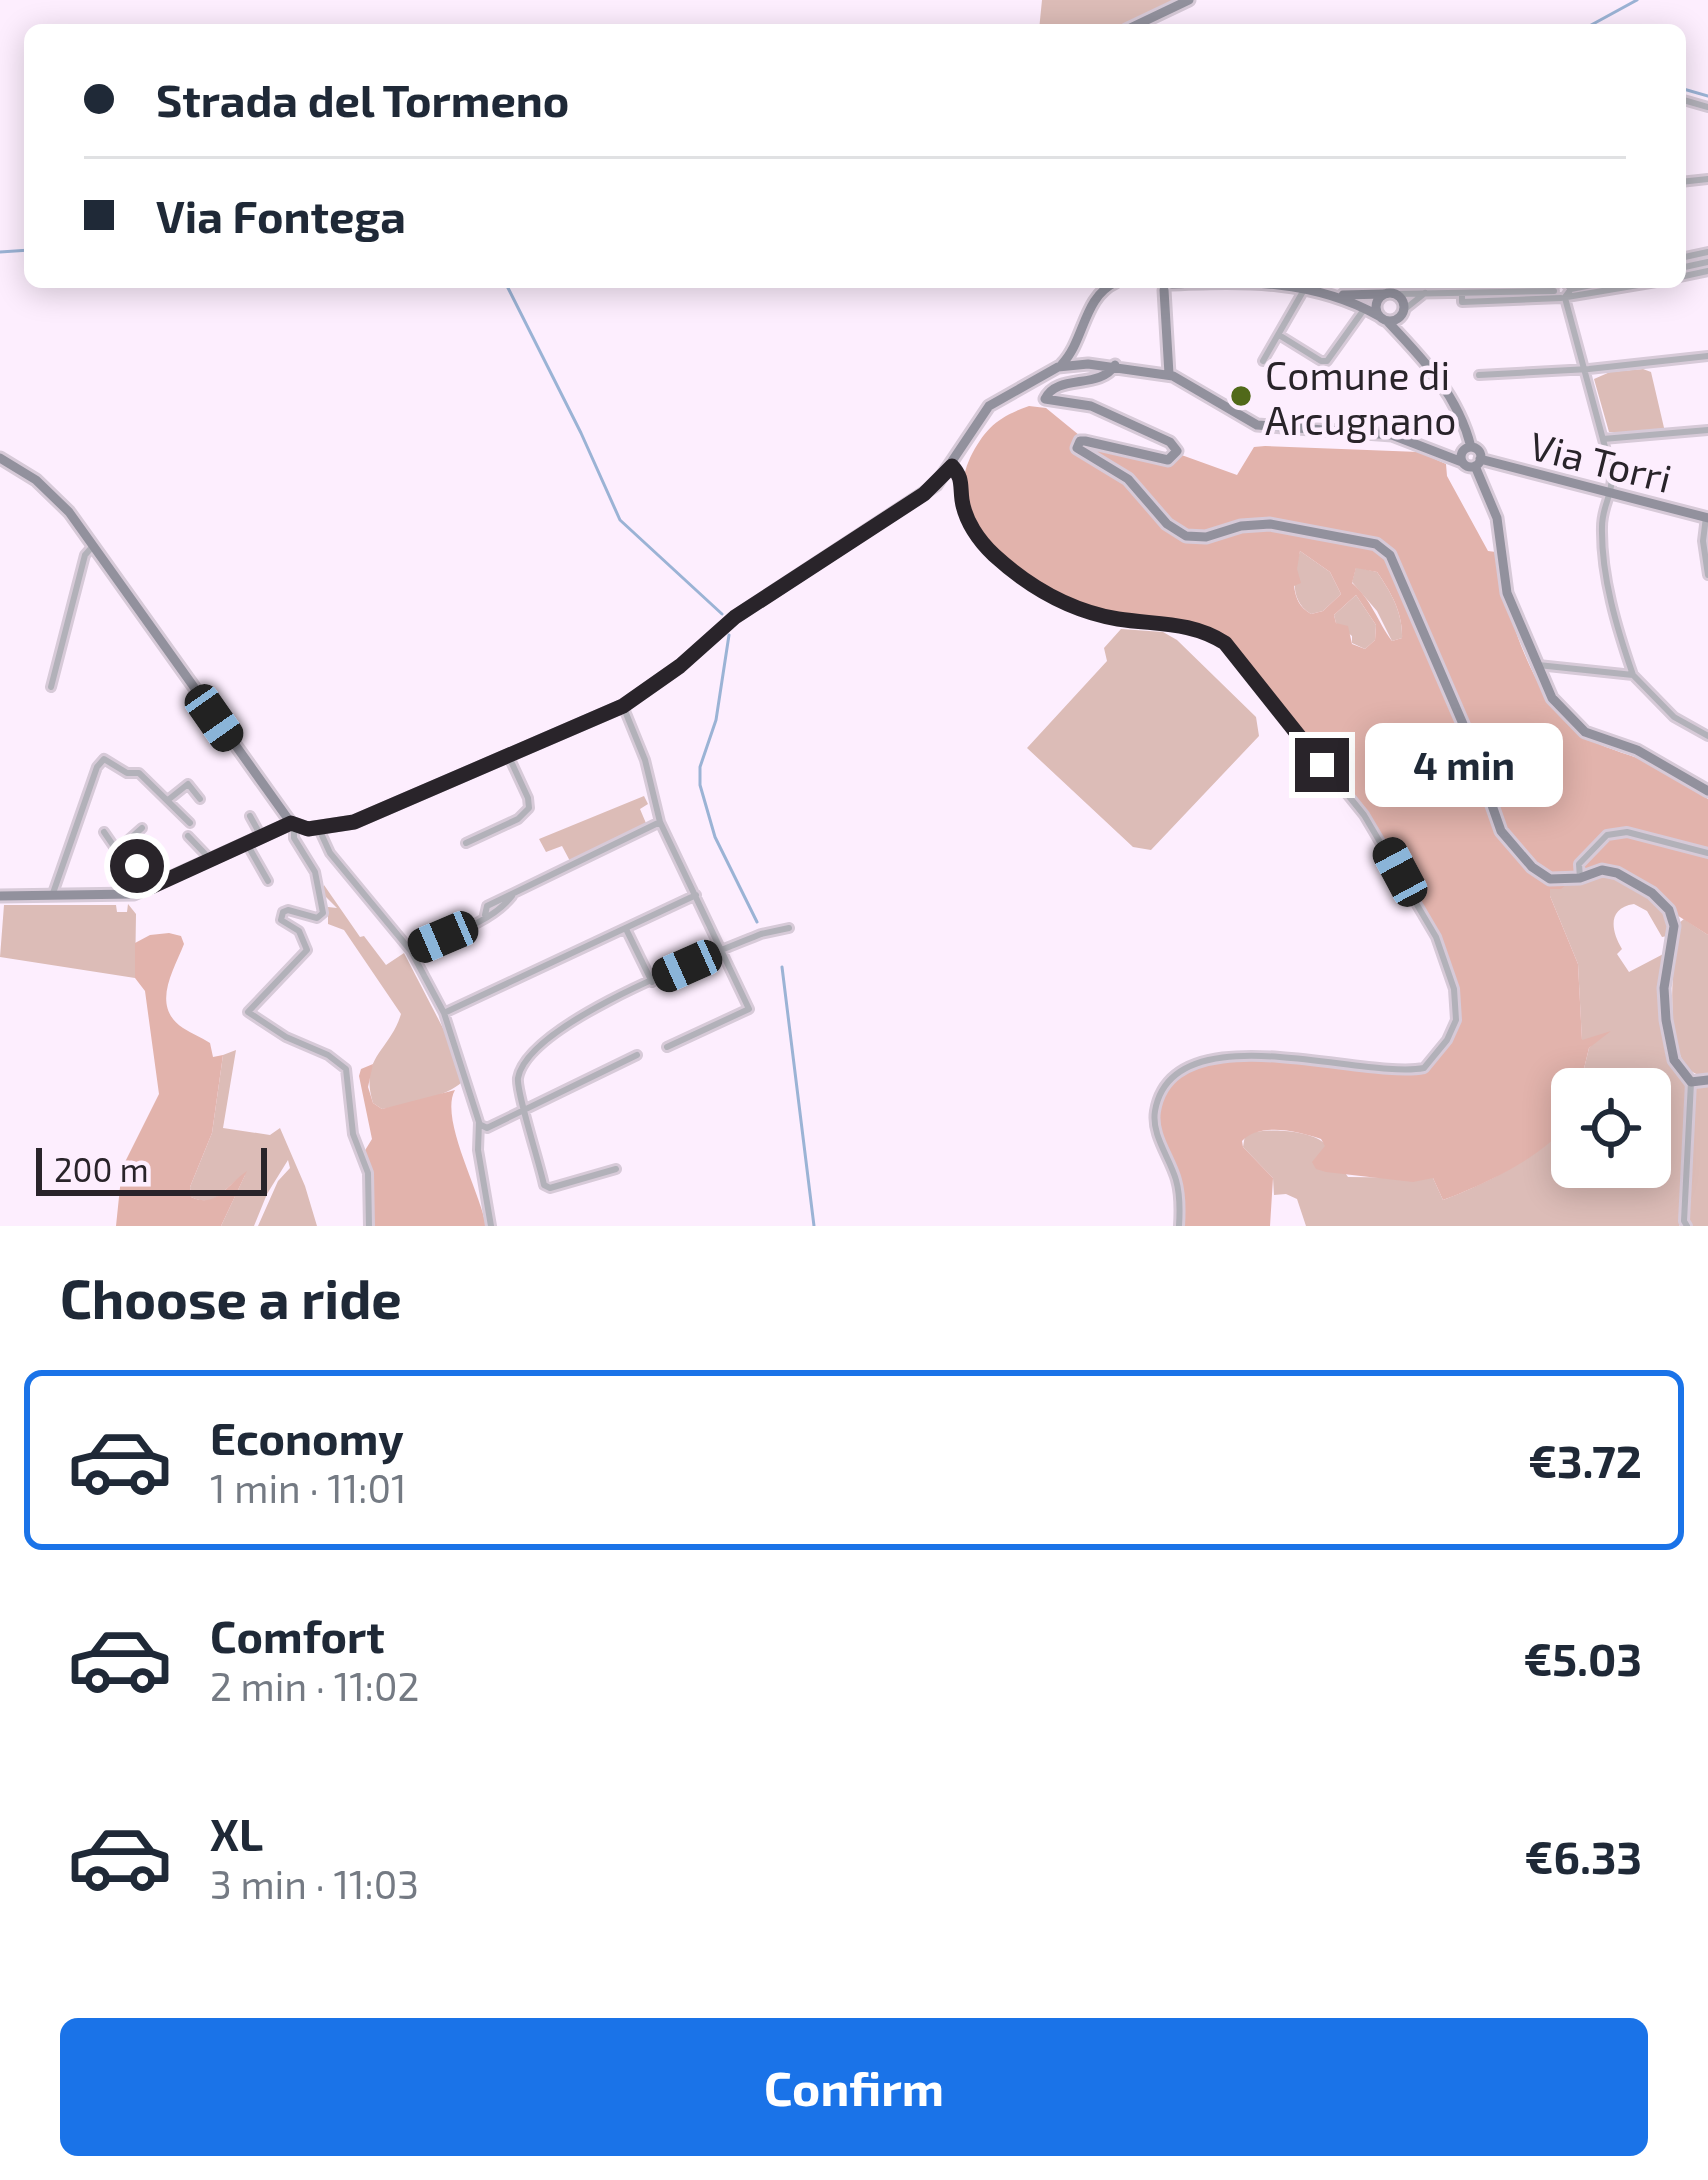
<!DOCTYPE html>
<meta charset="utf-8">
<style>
:root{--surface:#fff;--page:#f2f2f3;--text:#1f2937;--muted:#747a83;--line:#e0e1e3;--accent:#1a73e8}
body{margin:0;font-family:"Exo 2",sans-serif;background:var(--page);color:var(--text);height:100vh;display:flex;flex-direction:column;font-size:45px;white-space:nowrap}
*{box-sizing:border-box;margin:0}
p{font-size:39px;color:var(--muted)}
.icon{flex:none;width:66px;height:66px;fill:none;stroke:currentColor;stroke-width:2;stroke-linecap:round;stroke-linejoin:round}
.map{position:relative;height:1226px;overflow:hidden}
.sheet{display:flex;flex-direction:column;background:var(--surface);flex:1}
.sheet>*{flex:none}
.guide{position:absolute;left:24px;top:24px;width:1662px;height:264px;border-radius:18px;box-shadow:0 6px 30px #0003;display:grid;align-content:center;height:264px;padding:0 60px;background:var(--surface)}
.buttons{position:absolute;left:1551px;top:1068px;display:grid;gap:24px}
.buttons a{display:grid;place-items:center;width:120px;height:120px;border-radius:18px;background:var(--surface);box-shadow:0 6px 30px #0003;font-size:60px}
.scale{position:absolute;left:36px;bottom:30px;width:231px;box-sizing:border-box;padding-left:12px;border:6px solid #29242a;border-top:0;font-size:33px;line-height:42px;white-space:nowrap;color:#29242a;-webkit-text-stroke:9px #fdeefe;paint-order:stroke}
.end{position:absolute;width:54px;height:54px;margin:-27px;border:15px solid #29242a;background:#fff;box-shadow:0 0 0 6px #fff}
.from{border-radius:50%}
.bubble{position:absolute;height:84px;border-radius:18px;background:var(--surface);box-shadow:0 6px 30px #0003;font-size:39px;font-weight:700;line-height:84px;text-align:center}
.car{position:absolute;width:36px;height:72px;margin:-36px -18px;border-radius:15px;box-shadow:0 0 9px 3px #0007;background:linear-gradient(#222 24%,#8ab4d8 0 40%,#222 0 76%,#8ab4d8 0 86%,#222 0)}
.guide b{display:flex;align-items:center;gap:42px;height:114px;font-size:45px}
.guide b+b{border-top:3px solid var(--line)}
.guide i{width:30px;height:30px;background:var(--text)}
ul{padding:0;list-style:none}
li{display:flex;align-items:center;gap:36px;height:180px;margin:0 24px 18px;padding:0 36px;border:6px solid transparent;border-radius:18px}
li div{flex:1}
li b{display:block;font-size:45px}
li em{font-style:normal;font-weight:700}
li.on{border-color:var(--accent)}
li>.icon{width:108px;height:108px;stroke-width:1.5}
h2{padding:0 60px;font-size:54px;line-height:144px}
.cta{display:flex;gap:24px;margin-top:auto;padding:24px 60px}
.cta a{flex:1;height:138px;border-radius:18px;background:var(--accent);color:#fff;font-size:48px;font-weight:700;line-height:138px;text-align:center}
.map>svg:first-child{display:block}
.green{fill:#dcbcb7}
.forest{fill:#e2b3ac;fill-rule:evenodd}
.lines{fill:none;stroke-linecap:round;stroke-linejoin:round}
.stream{stroke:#9bb3d5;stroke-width:3}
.street-casing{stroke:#d7cad8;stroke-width:12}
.secondary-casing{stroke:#d7cad8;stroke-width:15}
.street{stroke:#b2b1b9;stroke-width:6}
.secondary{stroke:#92919d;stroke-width:9}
.route{stroke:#29242a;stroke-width:15}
.poi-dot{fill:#51691a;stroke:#fdeefe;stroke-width:4.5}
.labels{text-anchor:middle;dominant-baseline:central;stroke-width:9;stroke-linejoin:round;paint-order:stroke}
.poi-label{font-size:39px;fill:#29242a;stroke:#fdeefe;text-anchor:start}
.street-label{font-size:39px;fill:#29242a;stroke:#fdeefe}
</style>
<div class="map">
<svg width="1708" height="1226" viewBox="0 0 1708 1226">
<rect width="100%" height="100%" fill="#fdeefe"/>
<path class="green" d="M 1042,0 L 1185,0 L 1115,30 L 1039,30 Z
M 1643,369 L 1651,372 L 1665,432 L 1609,432 L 1594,379 L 1610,372 Z
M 1300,551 L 1330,572 L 1341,594 L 1323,611 L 1311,614 C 1288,600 1294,573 1300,551 Z
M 1356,567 L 1377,572 C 1391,592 1403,613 1402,638 L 1392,641 L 1377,611 L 1352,582 Z
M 1356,595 L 1376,625 L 1375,640 L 1365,649 L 1352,643 L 1352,636 L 1336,623 L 1334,615 Z
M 1121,629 L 1163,632 L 1177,640 L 1256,717 L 1259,736 L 1151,850 L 1133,847 L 1027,748 L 1107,661 L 1104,648 Z
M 644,796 L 648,804 L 640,809 L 648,828 L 571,863 L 562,846 L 546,852 L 539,839 Z
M 1588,871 L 1617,873 L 1669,910 L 1673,935 L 1662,937 L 1647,911 L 1634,904 C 1607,908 1611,931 1622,949 L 1617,954 L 1629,972 L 1669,951 L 1663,990 L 1686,1087 L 1688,1147 L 1690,1085 L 1708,1080 L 1708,1226 L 1687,1226 L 1684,1222 L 1679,1226 L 1306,1226 L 1297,1199 L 1286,1194 L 1274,1195 L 1273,1178 L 1243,1147 L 1245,1135 C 1263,1127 1310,1130 1324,1143 C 1333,1152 1340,1166 1348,1177 L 1433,1178 L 1443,1200 C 1480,1186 1558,1150 1572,1111 L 1572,1167 L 1650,1167 L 1650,1089 L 1579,1089 L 1589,1048 L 1597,1040 L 1582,1041 L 1578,964 L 1550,896 L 1550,888 Z
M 324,885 L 360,937 L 364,936 L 386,965 L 404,953 L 445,1032 L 462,1082 C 446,1097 407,1105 382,1109 L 373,1103 C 359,1057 390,1051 401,1014 L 344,930 L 328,924 L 328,907 L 337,908 L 324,895 Z
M 128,904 L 136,914 L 135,978 L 0,957 L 4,905 L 116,905 L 117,912 L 127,912 Z
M 1684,919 L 1708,935 L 1708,1076 C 1657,1079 1674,953 1679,923 Z
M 236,1050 L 223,1128 L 270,1135 L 280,1128 L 305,1186 L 317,1226 L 258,1226 L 278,1181 L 290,1168 L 288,1160 L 267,1194 L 254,1226 L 221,1226 L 245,1175 C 223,1185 219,1210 191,1197 L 190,1187 L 212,1133 L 223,1055 Z"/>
<path class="forest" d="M 1029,406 L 1046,408 L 1079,435 L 1080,441 L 1168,460 L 1176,453 L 1237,475 L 1254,447 L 1265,446 L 1419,452 L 1446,464 L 1447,476 L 1488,551 L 1496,552 C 1505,610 1535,711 1590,740 C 1610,750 1632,755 1652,764 C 1672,772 1690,787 1708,799 L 1708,935 L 1669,910 L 1652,893 L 1602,870 L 1569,882 L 1561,889 L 1550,889 L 1550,896 L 1578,964 L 1582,1040 L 1611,1031 L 1589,1048 L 1579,1089 L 1572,1089 C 1572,1098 1573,1109 1570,1117 C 1555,1153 1478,1187 1443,1200 L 1433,1178 L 1413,1182 L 1326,1172 L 1316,1169 L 1312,1162 L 1325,1146 L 1321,1139 C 1298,1131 1260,1122 1242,1141 L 1243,1147 L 1273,1178 L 1270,1226 L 1179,1226 C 1179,1211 1180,1194 1176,1179 C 1169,1159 1156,1140 1155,1117 C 1155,1108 1161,1100 1165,1092 C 1202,1020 1359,1078 1423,1068 L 1456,1021 L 1448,963 L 1386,846 L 1225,643 C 1185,615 1137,626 1092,613 C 1033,595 936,530 970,458 C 985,428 998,417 1029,406 ZM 1300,551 L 1330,572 L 1341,594 L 1323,611 L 1311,614 C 1299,607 1296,599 1294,586 L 1301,583 L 1297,569 ZM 1356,568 L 1377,572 C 1391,592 1403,613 1402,638 L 1392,641 C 1377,621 1372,600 1352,583 ZM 1356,595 L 1376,625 L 1375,640 L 1365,649 L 1352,644 L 1348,626 L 1336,623 L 1334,615 Z
M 169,933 L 181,936 L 184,944 C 174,970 150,1006 183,1028 C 192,1034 201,1037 210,1043 L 213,1057 L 223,1055 L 212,1133 L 190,1187 L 191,1197 C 217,1209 226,1185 247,1171 L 221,1226 L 116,1226 L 122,1168 L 159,1094 L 145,991 L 135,978 L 135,943 L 150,935 Z
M 373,1064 L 368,1087 L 373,1103 L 382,1109 L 455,1090 C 439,1118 480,1191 486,1226 L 374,1226 L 372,1176 L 364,1152 L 372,1139 L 359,1076 L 361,1069 Z"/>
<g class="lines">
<path class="stream" d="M 1582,30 L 1637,0
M 1680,88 L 1708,96
M 0,252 L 30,250
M 505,282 L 581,433 L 620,520 L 722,614
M 729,635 L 716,720 L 700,767 L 700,785 L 715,837 L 757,922
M 782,967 L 814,1226"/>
<defs>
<path id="street" d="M 1680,99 L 1708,107
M 1680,182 L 1708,179
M 1680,258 L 1708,252
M 1680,268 L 1708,262
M 1680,277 L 1708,271
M 1364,282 L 1364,285 L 1558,283
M 1564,282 L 1571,289 L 1565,297
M 1571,289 L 1607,282
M 1462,293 L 1462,302 L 1561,298
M 1396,294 L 1554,291
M 1567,297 L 1656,282
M 1565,298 L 1612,473 C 1613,496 1602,505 1602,527 C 1601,576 1617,629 1633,675
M 1405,309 L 1425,293
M 1279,335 L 1321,361 L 1327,361 L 1365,308
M 1263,361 L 1305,288
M 1479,375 L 1589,369 L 1708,356
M 1603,439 L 1708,430
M 952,466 C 963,478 960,485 962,500 C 965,521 979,541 994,556 C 1029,587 1071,611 1118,619 C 1156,625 1192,621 1225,643 L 1364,815 L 1436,937 L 1454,989 L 1456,1020 L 1447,1040 L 1424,1068 C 1362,1080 1172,1011 1155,1111 C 1151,1135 1170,1158 1176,1180 C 1180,1194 1180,1211 1179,1226
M 1706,517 L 1703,541 L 1708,575
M 1538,665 L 1633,675 L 1674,717 L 1708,736
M 51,687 L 85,555 L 93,546
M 623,706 L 645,760 L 660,822 L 749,1009 L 667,1047
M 168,800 L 188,784 L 200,799
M 250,816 L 261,836
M 294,825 L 294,838 L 315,872 L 323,913 L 317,918 L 288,910 L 283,912 L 281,920 L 299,931 L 307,950 L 248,1012 L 286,1037 L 328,1055 L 346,1069 L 353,1134 L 368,1173 L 369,1226
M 319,829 L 330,853 L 411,951 L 444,1013 L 479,1122 L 478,1150 L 491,1226
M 104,832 L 115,848 L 124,844 L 151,887
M 188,836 L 210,859
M 466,843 L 518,819 L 529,808 L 528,798 L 509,757
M 124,844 L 142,828
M 247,844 L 268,881
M 1580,878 L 1579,864 L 1607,835 L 1627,832 L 1708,853
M 52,896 L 97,767 L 104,759 L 127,773 L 139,773 L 190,823
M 485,915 L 487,906 L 660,822
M 626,929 L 652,982
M 411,951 C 443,937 490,924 512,896
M 444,1013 L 696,895
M 481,1125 L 487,1128 L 637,1055
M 616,1169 L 550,1188 L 544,1185 C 540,1165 516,1091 518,1078 C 528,1022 710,955 761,934 L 789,928
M 1687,1226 L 1684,1221 L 1691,1082"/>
<path id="secondary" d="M 1126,30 L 1189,0
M 1172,284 C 1245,281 1313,279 1379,316
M 1164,290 L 1169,374
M1376 307a14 14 0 1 1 28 0a14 14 0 1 1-28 0Z
M 1343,295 L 1383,294
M 1387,321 C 1423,359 1458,395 1471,447
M 1062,364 C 1085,340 1083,297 1116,282
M 1115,365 C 1100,390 1057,373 1045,399 L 1091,406 L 1170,442 L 1177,451 L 1168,460 L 1085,441 L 1080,441 L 1077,448 L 1128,479 L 1167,524 L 1186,536 L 1206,537 L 1241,526 L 1270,524 L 1376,544 L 1390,555 L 1466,731 L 1501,831 L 1532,867 L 1550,879 L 1580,878 L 1602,870 L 1617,873 L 1652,893 L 1669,910 L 1674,926 L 1664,988 L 1666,1020 L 1674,1060 L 1691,1082 L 1708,1080
M1461 457a10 10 0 1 1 20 0a10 10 0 1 1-20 0Z
M 0,458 L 36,480 L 69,512 L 291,823
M 1480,459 L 1708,518
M 1475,466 L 1497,518 L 1507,593 L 1552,698 L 1585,732 L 1637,750 L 1708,791
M 291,823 L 308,829 L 354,822 L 623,706 L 680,666 L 735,617 L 936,485 L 989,406 L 1058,367 L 1088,364 L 1173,376 L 1257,425 L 1392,435 L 1462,462
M 0,896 L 134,894 L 291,823"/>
</defs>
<use href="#street" class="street-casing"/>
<use href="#secondary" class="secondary-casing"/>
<use href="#street" class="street"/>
<use href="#secondary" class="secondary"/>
</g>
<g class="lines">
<path class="route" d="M 137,866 L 151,887 L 291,823 L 308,829 L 354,822 L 623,706 L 680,666 L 735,617 L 924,494 L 952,466 C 963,478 960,485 962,500 C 965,521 979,541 994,555 C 1029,587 1071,611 1118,619 C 1156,625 1191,621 1225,643 L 1322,765"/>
</g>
<circle class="poi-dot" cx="1241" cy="396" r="12"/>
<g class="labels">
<g class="poi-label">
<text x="1265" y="374">Comune di<tspan x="1265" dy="45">Arcugnano</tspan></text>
</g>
<g class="street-label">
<text transform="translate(1601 461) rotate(14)">Via Torri</text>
</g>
</g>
</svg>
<div class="buttons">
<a><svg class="icon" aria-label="locate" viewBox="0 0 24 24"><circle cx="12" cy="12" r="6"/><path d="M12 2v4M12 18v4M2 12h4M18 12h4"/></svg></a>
</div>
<div class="scale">200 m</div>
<i class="end from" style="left:137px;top:866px"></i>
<i class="end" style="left:1322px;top:765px"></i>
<div class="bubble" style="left:1365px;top:723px;width:198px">4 min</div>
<i class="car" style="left:214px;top:718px;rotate:145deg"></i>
<i class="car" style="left:1400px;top:872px;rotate:332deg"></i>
<i class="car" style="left:443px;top:937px;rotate:247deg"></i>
<i class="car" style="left:687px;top:966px;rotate:246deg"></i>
<div class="guide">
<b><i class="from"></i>Strada del Tormeno</b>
<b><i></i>Via Fontega</b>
</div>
</div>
<section class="sheet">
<h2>Choose a ride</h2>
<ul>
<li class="on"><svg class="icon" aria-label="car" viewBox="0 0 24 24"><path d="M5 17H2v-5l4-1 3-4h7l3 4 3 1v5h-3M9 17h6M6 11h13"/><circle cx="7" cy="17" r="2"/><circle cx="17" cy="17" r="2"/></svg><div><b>Economy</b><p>1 min · 11:01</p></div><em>€3.72</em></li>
<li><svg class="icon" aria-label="car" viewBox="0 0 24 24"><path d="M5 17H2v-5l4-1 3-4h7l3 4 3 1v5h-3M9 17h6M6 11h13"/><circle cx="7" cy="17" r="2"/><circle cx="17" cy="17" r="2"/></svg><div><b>Comfort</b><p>2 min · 11:02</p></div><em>€5.03</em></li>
<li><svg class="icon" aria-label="car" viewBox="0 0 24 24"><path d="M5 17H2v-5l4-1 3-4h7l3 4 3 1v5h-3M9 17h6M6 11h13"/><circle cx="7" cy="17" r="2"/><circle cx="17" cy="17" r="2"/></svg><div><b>XL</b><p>3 min · 11:03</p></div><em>€6.33</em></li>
</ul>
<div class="cta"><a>Confirm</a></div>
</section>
